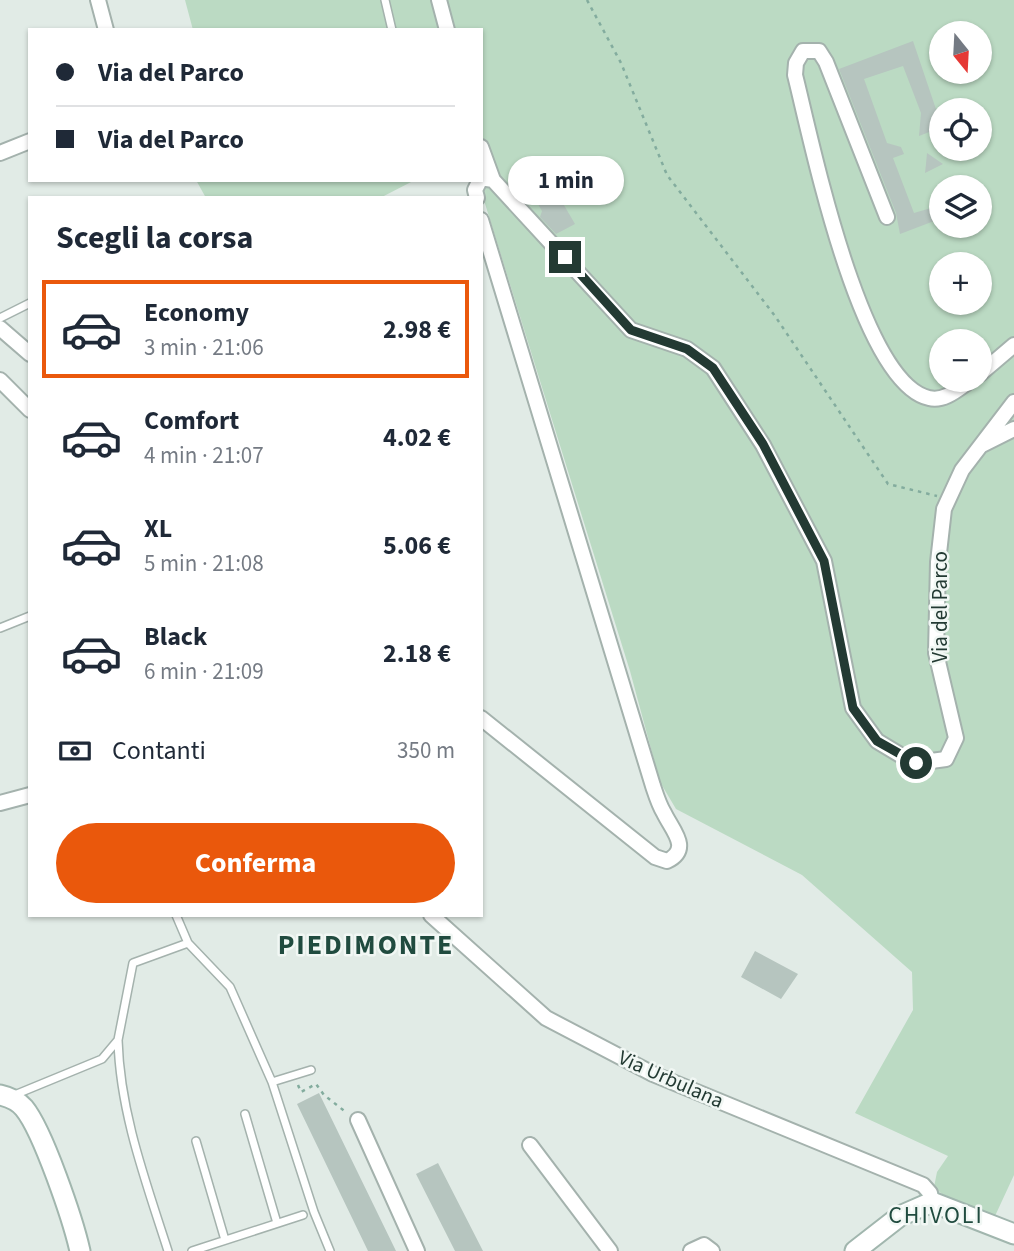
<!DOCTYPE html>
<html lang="it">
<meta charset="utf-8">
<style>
:root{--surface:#fff;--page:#f2f2f3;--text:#1f2937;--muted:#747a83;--line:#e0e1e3;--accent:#ea580c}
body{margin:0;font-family:"Source Sans 3",sans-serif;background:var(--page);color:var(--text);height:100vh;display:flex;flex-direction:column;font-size:26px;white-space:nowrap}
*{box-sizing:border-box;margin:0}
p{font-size:23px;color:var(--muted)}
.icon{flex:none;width:38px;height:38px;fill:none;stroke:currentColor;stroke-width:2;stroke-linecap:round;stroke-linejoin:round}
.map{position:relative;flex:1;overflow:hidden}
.details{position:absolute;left:28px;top:196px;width:455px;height:721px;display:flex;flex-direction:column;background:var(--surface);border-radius:0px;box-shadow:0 2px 5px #0004}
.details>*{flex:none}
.guide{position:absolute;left:28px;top:28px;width:455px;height:154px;border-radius:0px;box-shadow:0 2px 5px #0004;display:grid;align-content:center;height:154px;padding:0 28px;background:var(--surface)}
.needle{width:46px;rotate:162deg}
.fabs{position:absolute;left:929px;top:21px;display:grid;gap:14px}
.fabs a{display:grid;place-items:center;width:63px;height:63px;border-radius:50%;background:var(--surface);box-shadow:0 2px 5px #0004;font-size:35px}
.end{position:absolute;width:32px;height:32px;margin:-16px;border:9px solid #233a33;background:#fff;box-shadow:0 0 0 4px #fff}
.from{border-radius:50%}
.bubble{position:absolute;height:49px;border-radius:24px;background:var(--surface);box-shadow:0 2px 5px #0004;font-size:23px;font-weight:700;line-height:49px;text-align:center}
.guide b{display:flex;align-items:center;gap:24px;height:66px;font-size:26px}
.guide b+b{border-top:2px solid var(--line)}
.guide i{width:18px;height:18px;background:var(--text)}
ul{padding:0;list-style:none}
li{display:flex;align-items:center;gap:21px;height:98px;margin:0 14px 10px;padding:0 14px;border:4px solid transparent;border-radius:0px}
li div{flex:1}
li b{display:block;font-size:26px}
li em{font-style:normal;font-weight:700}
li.active{border-color:var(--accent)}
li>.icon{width:63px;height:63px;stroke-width:1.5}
h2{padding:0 28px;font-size:32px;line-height:84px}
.pay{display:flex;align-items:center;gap:18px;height:77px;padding:0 28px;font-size:26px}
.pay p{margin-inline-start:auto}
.button{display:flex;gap:14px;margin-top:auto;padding:14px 28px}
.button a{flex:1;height:80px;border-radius:42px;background:var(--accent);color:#fff;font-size:28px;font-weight:700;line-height:80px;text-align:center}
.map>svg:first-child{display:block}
.green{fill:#bbdac3;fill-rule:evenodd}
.building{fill:#b6c5bf}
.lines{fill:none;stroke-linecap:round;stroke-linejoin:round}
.lane-casing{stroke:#a4b2ad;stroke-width:10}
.street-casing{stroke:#a4b2ad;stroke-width:18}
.secondary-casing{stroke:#a1b6ae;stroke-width:23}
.path{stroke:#83ac9e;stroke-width:2.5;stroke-dasharray:3.5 5;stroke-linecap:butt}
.lane{stroke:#fff;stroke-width:7}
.street{stroke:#fff;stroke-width:14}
.secondary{stroke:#fff;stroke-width:19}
.route{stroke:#233a33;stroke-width:9}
.labels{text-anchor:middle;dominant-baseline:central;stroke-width:5;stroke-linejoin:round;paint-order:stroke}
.street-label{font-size:21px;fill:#233a33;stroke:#f1f7f4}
.quarter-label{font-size:24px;letter-spacing:2px;fill:#204b3f;stroke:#f1f7f4}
.district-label{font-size:28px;font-weight:bold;letter-spacing:2px;fill:#204b3f;stroke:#f1f7f4}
</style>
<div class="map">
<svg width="1014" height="1251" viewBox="0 0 1014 1251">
<rect width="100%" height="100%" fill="#e1ebe6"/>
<path class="green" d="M 185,0 L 1014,0 L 1014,1175 L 995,1216 L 942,1194 L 934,1187 L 937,1172 L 948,1156 L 855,1113 L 913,1010 L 912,972 L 802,875 L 676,809 L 660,782 L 630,671 L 482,194 L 481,30 L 193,30 ZM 942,33 L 980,33 L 980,72 L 942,72 ZM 942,110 L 980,110 L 980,149 L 942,149 ZM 942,187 L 980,187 L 980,226 L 942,226 ZM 942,264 L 980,264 L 980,303 L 942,303 ZM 942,341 L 980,341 L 980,380 L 942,380 Z
M 196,180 L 415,180 L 380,198 L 206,198 Z"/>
<path class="building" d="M 913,41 L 942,127 L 919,136 L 921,113 L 903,66 L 864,79 L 887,143 L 901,147 L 904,154 L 893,158 L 914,213 L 938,206 L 942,218 L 900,234 L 896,213 L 839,69 Z
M 927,153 L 943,164 L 925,173 L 926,164 Z
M 554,188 L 575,224 L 556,234 L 540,217 L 542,211 L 535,199 Z
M 755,951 L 798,974 L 781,999 L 741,977 Z
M 319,1093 L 396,1251 L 368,1251 L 297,1104 Z
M 438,1163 L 483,1251 L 455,1251 L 416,1174 Z"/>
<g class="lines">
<defs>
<path id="lane" d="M 385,0 L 392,30
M 0,318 L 30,303
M 0,628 L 30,616
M 188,943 L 230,987 L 272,1082 L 311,1070
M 118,1040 C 120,1113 146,1182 168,1251
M 272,1082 L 314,1212 L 330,1251
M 12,1096 L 102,1059 L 118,1040 L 133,963 L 188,943 L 176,915
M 245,1114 L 277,1223
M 196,1141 L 225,1240
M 192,1251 L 303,1215"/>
<path id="street" d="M 98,0 L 106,30
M 439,0 L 447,30
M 481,147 L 493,180
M 0,153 L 30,141
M 481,178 L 493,180 L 631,330 L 687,349 L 713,368 L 763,445 L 824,561 L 853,708 L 877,741 L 902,756 L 916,763 L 946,759 L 956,738 L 936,653 L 938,562 L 944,509 L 962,470 L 1014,402
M 477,198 L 475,190 L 480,180
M 887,217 L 826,62 L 819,51 L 803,51 L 796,63 L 795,75 C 811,138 860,383 929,398 C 945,402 959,388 971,380
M 481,220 L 653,786 C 656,795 659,805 664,813 C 672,830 692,849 667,861 L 655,857 L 481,718
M 0,328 L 30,354
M 980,374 L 1014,345
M 0,380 L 30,410
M 982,445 L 1014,429
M 0,803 L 30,795
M 431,915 L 546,1018 L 653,1074 L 923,1185 L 930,1193 L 932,1202
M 358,1120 L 417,1251
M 530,1145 L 610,1251
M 691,1251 L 704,1245 L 712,1251"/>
<path id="secondary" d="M 0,1095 C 9,1097 18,1101 24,1108 C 43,1131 73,1220 80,1251
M 855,1251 L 900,1216 L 932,1202 L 1014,1234"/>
</defs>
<use href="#lane" class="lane-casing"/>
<use href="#street" class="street-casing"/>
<use href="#secondary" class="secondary-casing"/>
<path class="path" d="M 587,0 L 621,63 L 667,175 L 775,316 L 888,484 L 937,496
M 298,1085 L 301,1092 L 316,1084 L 324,1095 L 347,1113"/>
<use href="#lane" class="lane"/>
<use href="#street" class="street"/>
<use href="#secondary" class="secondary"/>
</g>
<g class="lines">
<path class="route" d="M 565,257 L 631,330 L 687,349 L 713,368 L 763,444 L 824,561 L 853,708 L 877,741 L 916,763"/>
</g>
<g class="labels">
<g class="street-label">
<text transform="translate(940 607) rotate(-90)">Via del Parco</text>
<text transform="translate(671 1079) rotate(24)">Via Urbulana</text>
</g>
<g class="quarter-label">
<text x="936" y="1215">CHIVOLI</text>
</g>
<g class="district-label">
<text x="366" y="945">PIEDIMONTE</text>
</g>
</g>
</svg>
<div class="fabs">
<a><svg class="needle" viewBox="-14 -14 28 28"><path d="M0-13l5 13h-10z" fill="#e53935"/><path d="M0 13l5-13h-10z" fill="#747a83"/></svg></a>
<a><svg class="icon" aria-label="locate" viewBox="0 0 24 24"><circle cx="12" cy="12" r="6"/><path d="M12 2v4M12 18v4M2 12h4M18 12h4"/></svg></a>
<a><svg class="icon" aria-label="layers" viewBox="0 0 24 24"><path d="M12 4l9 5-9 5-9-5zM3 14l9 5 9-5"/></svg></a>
<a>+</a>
<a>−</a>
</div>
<i class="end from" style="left:916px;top:763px"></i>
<i class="end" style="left:565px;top:257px"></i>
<div class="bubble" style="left:508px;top:156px;width:116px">1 min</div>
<div class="guide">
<b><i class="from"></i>Via del Parco</b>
<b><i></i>Via del Parco</b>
</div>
<section class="details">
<h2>Scegli la corsa</h2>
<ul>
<li class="active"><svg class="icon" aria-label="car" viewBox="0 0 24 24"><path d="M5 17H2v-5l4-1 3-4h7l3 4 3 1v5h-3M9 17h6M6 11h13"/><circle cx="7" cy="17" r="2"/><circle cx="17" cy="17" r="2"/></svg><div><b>Economy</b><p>3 min · 21:06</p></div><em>2.98 €</em></li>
<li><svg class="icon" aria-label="car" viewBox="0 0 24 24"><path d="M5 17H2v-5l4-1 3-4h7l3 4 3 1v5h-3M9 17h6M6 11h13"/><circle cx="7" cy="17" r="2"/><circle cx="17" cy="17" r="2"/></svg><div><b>Comfort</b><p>4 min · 21:07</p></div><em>4.02 €</em></li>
<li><svg class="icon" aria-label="car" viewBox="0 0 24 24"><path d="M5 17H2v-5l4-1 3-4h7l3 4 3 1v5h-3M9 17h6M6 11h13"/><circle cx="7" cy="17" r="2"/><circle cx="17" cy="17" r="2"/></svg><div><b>XL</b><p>5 min · 21:08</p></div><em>5.06 €</em></li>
<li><svg class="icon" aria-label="car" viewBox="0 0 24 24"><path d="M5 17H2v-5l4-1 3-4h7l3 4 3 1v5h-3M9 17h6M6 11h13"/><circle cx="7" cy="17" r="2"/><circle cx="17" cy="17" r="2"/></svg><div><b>Black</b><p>6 min · 21:09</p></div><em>2.18 €</em></li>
</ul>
<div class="pay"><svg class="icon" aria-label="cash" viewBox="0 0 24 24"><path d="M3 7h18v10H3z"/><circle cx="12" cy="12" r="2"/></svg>Contanti<p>350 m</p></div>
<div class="button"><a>Conferma</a></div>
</section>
</div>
